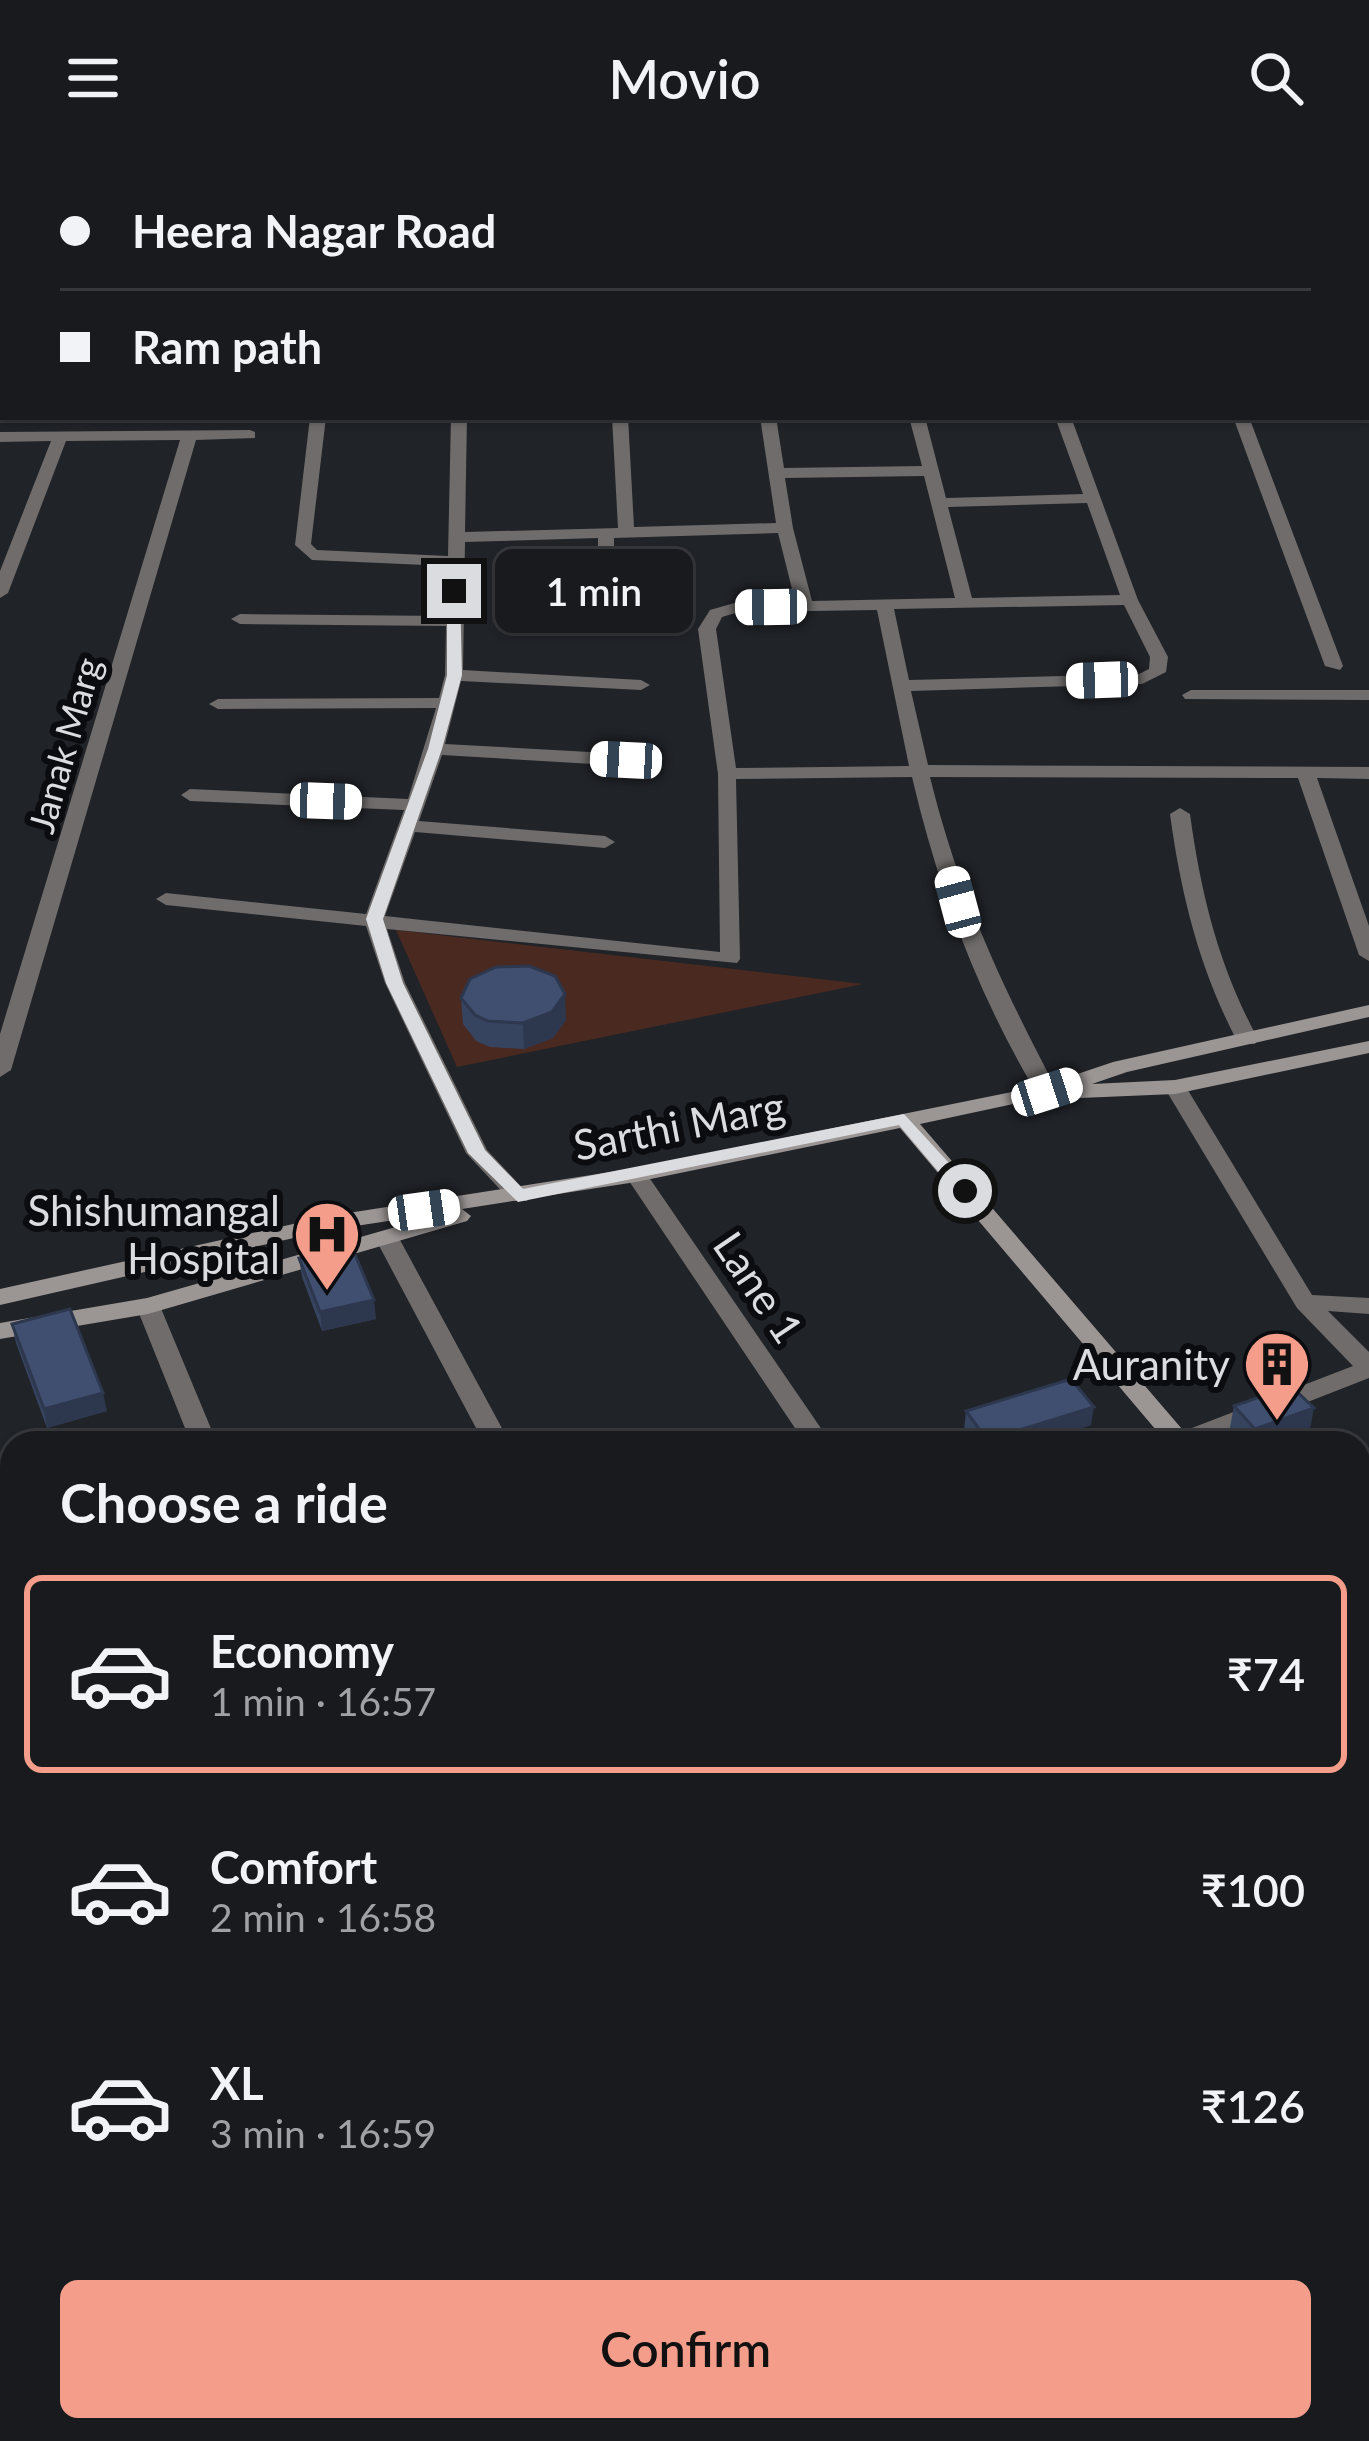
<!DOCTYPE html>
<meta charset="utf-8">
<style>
:root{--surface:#181a1e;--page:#212327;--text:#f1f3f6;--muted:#9fa1a4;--line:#36383c;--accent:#f49d8b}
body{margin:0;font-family:Lato,sans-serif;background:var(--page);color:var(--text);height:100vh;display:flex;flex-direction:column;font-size:45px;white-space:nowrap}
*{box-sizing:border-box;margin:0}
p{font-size:39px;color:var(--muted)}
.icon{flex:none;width:66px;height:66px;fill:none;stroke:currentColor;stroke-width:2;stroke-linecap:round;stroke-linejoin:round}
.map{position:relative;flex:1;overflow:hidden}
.drawer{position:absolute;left:0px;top:1275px;width:1371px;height:1011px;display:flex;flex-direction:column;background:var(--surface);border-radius:36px 36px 0 0;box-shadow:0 3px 9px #0004,0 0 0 3px var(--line)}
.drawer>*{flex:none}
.hud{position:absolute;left:0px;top:0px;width:1371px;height:264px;box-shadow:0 3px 9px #0004,0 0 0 3px var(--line);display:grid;align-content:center;height:264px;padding:0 60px;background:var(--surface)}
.end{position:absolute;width:54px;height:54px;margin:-27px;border:15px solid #dadce0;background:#111;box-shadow:0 0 0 6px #111}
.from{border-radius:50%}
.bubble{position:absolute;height:84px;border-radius:18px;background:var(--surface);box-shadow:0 3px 9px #0004,0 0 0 3px var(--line);font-size:39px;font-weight:600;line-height:84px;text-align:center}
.car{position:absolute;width:36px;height:72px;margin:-36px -18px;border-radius:15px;box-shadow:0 0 9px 3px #0007;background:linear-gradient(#fff 24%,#345 0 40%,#fff 0 76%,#345 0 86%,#fff 0)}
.hud b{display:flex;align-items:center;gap:42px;height:114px;font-size:45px}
.hud b+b{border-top:3px solid var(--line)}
.hud i{width:30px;height:30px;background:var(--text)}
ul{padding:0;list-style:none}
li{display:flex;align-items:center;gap:36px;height:198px;margin:0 24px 18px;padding:0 36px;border:6px solid transparent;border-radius:18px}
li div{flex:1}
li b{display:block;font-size:45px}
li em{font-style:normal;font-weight:600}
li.active{border-color:var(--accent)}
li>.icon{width:108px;height:108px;stroke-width:1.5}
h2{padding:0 60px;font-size:54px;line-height:144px}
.action{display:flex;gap:24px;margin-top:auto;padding:24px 60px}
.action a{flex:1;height:138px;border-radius:18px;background:var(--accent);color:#111;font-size:48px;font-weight:600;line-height:138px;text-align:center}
header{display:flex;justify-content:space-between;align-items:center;height:156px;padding:0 60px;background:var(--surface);font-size:54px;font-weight:600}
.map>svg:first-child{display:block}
.green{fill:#4a2921}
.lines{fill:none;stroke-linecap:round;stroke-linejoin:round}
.street{fill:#6f6c6b;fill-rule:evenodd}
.secondary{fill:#9b9594;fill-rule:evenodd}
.wall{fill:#374460}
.shaded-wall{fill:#2d374e}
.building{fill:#404f70;stroke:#2d374e;stroke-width:3}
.route{fill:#dadce0}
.labels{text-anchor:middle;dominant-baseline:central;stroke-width:12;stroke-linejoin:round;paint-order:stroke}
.far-street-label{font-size:36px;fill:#dadce0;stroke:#0b0c0f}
.street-label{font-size:42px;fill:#dadce0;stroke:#0b0c0f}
.poi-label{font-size:42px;fill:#dadce0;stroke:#0b0c0f;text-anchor:end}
</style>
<header><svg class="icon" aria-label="menu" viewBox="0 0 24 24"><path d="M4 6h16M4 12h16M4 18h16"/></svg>Movio<svg class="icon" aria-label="search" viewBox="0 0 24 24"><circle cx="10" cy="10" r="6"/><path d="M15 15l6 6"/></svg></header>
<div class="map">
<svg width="1369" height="2285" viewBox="0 0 1369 2285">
<rect width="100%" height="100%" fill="#202328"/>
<path class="green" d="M 396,774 L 863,828 L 457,911 Z
M 1359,2037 L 1369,2048 L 1369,2285 L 990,2285 L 988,2274 L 1359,2274 Z"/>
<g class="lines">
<path class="street" d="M 147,0 L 159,0 L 159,3 L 147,3 Z
M 327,0 L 339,0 L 339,3 L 327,3 Z
M 455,0 L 467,0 L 467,3 L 455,3 Z
M 571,0 L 583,0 L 584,3 L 572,3 Z
M 892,0 L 904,0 L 906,3 L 894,3 Z
M 1069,0 L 1081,0 L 1083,3 L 1071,3 Z
M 1229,0 L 1241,0 L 1243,3 L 1231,3 Z
M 1368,56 L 1369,56 L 1369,64 L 1368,64 Z
M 1368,240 L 1369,240 L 1369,248 L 1368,248 Z
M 310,261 L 326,261 L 311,388 L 317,394 L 448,400 L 451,261 L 467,261 L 465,376 L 618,372 L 612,261 L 628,261 L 634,371 L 776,367 L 760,261 L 776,261 L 784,312 L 922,310 L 909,261 L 925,261 L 946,342 L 1083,338 L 1055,261 L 1071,261 L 1138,444 L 1168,501 L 1166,516 L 1142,528 L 911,535 L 928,609 L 1369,611 L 1369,623 L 1317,622 L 1369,770 L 1369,805 L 1359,799 L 1298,622 L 930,621 C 959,739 1002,830 1058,936 L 1047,943 L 1039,941 C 979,842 938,733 912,621 L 736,623 L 740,803 L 737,807 L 387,773 L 405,827 L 487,994 L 530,1040 L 527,1045 L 511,1045 L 466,997 L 385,827 L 366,770 L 166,749 L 156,743 L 166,737 L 366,758 L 404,654 L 190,645 L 181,639 L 190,633 L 408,643 L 436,552 L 218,553 L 209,548 L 218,543 L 439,542 L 445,519 L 446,470 L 240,468 L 231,463 L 240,458 L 447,460 L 448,410 L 312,404 L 295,389 ZM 924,320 L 955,442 L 812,445 L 793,372 L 785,322 ZM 1087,347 L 1120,439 L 972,442 L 948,351 ZM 778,377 L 795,445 L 738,446 L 710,454 L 698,473 L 718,618 L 720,796 L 385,760 L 415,676 L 605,692 L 615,686 L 605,680 L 419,665 L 442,599 L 626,610 L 635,604 L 626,598 L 445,588 L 461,525 L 641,534 L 650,529 L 641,524 L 463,514 L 465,386 L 598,382 L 597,475 L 606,480 L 615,475 L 614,382 ZM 1124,449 L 1150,501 L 1149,513 L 1139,518 L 909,524 L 894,453 ZM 877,454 L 909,610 L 736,612 L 716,473 L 722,461 L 739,456 Z
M 1233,261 L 1249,261 L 1343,510 L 1340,514 L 1325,510 Z
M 250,274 L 255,276 L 255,282 L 196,284 L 11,914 L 0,921 L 0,878 L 180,284 L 66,285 L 8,437 L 0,442 L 0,415 L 51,285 L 0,286 L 0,276 Z
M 1191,534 L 1369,534 L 1369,544 L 1185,543 L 1182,539 Z
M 1180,652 L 1190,658 C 1201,739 1219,811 1258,883 L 1255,888 L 1239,888 L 1236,883 C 1199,811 1181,739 1170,658 Z
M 1175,924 L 1186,931 L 1312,1139 L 1369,1142 L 1369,1158 L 1328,1155 L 1369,1196 L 1369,1222 L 1203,1287 L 1167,1286 L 1171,1280 L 1353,1210 L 1297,1152 L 1164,931 Z
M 636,1012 L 644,1014 L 831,1287 L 805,1287 L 625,1019 Z
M 388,1077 L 400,1084 L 510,1287 L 484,1287 L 376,1084 Z
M 148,1142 L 160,1150 L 217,1287 L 191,1287 L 136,1150 Z
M 0,1640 L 12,1647 L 12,1701 L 0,1694 Z
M 1369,1693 L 1369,1719 L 1359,1722 L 1359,1696 Z
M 1359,1952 L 1369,1955 L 1369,1992 L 1359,1989 Z
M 12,2142 L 12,2174 L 0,2176 L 0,2144 Z
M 517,2274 L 553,2274 L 554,2285 L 518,2285 Z
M 952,2274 L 988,2274 L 991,2285 L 955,2285 Z"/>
<path class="secondary" d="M 1368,181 L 1369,181 L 1369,189 L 1368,189 Z
M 0,200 L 3,200 L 3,208 L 0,208 Z
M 1369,849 L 1369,861 L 1127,916 L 1092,928 L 1175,924 L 1369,885 L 1369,897 L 1175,938 L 1080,942 L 1069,936 L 920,968 L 1194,1287 L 1167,1287 L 900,972 L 636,1026 L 462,1053 L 471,1060 L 467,1065 L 148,1158 L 0,1183 L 0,1167 L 147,1142 L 448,1056 L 329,1074 L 0,1149 L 0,1133 L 329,1060 L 636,1012 L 1042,930 L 1113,906 Z
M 1359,1488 L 1369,1491 L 1369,1521 L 1359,1517 Z"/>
</g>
<path class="wall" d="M 1105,0 L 1167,0 L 1167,3 L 1106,3 Z
M 461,842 L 566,864 L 553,882 L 524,893 L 490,891 L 476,885 L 463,868 Z
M 299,1102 L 376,1163 L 322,1175 L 302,1121 Z
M 12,1168 L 107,1255 L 47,1272 L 16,1187 Z
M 1234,1250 L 1309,1279 L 1287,1287 L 1238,1287 L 1229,1277 Z
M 966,1255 L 1091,1269 L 1035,1287 L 974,1287 L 964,1274 Z"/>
<path class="shaded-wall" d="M 565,838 L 566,864 L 553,882 L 524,893 L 523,867 Z
M 374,1144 L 376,1163 L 322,1175 L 320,1156 Z
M 103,1237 L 107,1255 L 47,1272 L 44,1253 Z
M 1094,1251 L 1091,1269 L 1035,1287 L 987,1287 L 987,1284 Z
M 1314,1252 L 1309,1279 L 1287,1287 L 1252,1287 L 1255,1273 Z"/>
<path class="building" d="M 529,810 L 555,820 L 565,838 L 552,856 L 523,867 L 488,865 L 475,859 L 461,842 L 470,823 L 496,811 Z
M 352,1091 L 374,1144 L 320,1156 L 299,1102 Z
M 70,1153 L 103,1237 L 44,1253 L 12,1168 Z
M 1071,1223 L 1094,1251 L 987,1284 L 966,1255 Z
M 1291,1230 L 1314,1252 L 1255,1273 L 1234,1250 Z"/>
<path class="route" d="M 454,431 L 460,435 L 462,519 L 442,593 L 383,763 L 403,827 L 485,994 L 523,1033 L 904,958 L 971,1031 L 971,1039 L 958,1039 L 899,969 L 518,1046 L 468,997 L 386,827 L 366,763 L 428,593 L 447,519 L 447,435 Z"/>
<defs>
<symbol id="hospital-pin" viewBox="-11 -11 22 30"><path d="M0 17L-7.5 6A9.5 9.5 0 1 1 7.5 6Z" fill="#f49d8b" stroke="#0b0c0f"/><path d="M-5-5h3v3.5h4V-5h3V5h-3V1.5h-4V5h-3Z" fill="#111"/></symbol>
<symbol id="building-pin" viewBox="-11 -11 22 30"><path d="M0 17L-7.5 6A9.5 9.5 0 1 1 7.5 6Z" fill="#f49d8b" stroke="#0b0c0f"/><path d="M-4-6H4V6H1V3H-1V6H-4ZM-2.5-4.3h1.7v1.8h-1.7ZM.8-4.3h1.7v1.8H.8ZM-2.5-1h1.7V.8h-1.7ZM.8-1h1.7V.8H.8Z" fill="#111"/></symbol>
</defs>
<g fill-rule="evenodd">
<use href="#hospital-pin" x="289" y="1040" width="76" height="104"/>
<use href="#building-pin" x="1239" y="1170" width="76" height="104"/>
</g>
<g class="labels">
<g class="far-street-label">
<text transform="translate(64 589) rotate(-74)">Janak Marg</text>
</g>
<g class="street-label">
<text transform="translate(679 969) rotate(-11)">Sarthi Marg</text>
<text transform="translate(759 1131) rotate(56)">Lane 1</text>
</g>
<g class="poi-label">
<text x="280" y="1054">Shishumangal<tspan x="280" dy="48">Hospital</tspan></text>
<text x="1230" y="1208">Auranity</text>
</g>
</g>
</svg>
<i class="end from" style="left:965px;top:1035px"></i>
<i class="end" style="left:454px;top:435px"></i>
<div class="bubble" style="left:495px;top:393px;width:198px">1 min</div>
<i class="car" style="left:771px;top:451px;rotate:269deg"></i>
<i class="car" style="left:1102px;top:524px;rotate:268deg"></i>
<i class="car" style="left:626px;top:604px;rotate:273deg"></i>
<i class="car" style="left:326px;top:645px;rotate:92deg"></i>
<i class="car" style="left:958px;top:746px;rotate:345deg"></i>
<i class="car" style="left:1047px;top:936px;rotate:72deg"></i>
<i class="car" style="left:424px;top:1054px;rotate:82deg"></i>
<div class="hud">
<b><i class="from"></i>Heera Nagar Road</b>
<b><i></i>Ram path</b>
</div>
<section class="drawer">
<h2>Choose a ride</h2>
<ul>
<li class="active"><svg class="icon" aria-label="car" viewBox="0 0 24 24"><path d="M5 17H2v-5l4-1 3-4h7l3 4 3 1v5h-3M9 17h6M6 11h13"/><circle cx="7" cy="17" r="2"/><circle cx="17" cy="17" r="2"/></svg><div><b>Economy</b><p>1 min · 16:57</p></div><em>₹74</em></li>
<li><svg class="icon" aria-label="car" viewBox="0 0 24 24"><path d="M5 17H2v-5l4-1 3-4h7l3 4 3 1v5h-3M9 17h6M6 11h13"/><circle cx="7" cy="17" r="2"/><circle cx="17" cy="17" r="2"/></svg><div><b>Comfort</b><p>2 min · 16:58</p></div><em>₹100</em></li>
<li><svg class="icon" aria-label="car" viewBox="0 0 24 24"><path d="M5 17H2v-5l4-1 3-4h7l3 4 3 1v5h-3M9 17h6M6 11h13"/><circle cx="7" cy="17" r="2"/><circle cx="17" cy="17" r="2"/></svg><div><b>XL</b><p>3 min · 16:59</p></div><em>₹126</em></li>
</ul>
<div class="action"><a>Confirm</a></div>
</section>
</div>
